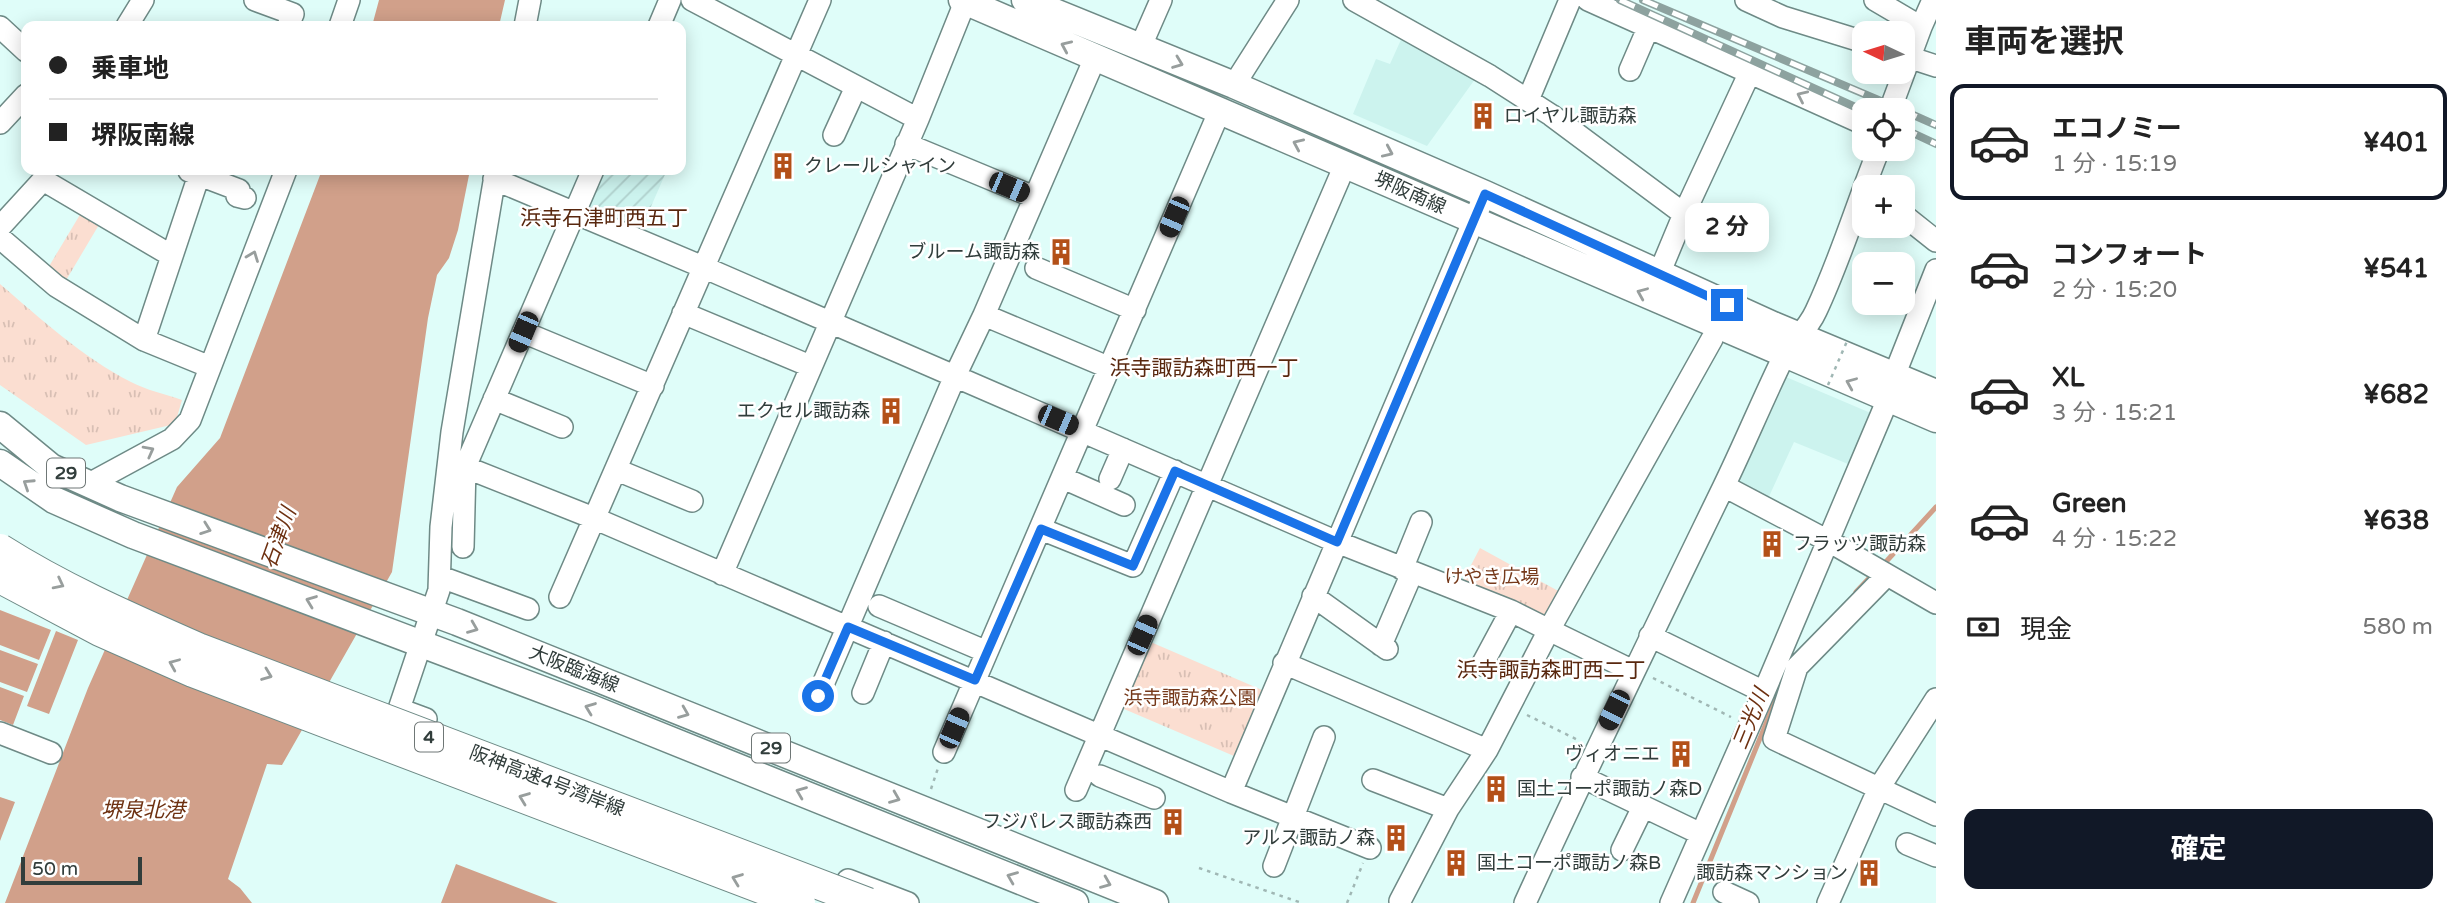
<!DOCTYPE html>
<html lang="ja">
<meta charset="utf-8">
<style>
:root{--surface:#fff;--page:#f6f6f6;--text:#222;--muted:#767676;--line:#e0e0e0;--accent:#111827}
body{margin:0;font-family:"Varela Round","Noto Sans JP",sans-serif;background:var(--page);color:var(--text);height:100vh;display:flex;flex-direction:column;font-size:26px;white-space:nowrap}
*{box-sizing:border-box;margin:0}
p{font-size:23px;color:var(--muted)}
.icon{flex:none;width:38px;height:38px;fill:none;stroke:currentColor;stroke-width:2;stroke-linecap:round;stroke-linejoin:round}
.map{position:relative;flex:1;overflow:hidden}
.panel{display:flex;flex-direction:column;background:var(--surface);width:525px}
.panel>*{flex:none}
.guide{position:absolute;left:21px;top:21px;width:665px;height:154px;border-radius:14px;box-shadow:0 4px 18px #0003;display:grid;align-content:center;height:154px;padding:0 28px;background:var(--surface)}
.needle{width:46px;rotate:274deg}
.fabs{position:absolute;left:1852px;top:21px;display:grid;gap:14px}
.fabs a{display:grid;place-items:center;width:63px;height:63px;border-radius:14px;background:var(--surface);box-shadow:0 4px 18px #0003;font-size:35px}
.scale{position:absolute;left:21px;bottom:18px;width:121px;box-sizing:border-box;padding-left:7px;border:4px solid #313d3b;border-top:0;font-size:19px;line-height:24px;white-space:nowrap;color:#313d3b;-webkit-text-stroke:5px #fff;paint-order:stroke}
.end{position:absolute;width:32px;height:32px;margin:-16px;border:9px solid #1a73e8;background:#fff;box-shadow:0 0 0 4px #fff}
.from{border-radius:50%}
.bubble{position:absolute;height:49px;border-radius:14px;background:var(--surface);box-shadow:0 4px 18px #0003;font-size:23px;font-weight:700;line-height:49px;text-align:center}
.car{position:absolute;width:21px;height:42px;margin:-21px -10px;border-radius:9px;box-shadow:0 0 5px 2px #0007;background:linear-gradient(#222 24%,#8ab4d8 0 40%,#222 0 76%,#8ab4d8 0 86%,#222 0)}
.guide b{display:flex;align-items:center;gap:24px;height:66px;font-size:26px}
.guide b+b{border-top:2px solid var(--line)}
.guide i{width:18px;height:18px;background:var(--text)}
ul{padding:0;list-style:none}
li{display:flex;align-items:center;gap:21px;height:116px;margin:0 14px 10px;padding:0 14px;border:4px solid transparent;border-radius:14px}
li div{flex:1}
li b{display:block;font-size:26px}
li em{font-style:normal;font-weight:700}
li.active{border-color:var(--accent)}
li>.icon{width:63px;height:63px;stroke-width:1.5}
h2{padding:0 28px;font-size:32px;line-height:84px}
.pay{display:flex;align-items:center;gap:18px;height:77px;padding:0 28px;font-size:26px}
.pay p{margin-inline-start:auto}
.primary-button{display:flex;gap:14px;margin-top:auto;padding:14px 28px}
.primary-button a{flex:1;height:80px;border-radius:14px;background:var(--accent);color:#fff;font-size:28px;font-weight:700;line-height:80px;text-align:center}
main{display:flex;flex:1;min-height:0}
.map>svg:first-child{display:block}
.built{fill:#ccf3ee}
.industrial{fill:url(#industrial-furrows)}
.park{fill:url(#park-tufts)}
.water{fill:#d1a08a}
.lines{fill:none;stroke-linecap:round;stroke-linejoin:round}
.stream{stroke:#d1a08a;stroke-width:5}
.minor-casing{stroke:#6e8a86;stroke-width:24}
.major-casing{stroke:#6e8a86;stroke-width:29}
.path{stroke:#a0b7b4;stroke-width:2.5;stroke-dasharray:3.5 5;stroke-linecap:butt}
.minor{stroke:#fff;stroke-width:21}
.major{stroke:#fff;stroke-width:26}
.rail-casing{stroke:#8da29f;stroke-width:8}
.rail{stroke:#fff;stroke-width:5;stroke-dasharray:16;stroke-linecap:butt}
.highway-bridge-casing{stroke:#6e8a86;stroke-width:32;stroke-linecap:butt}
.path-bridge{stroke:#a0b7b4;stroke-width:2.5;stroke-dasharray:3.5 5;stroke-linecap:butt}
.highway-bridge{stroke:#fff;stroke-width:30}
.oneway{stroke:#989e9d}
.route{stroke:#1a73e8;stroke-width:9}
.labels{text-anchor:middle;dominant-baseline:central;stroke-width:5;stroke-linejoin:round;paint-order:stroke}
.shield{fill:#fff;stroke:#6f7776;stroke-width:2}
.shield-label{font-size:18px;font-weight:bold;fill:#313d3b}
.poi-label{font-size:19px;fill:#313d3b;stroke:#fff;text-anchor:end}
.street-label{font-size:19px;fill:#313d3b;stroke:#fff}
.park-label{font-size:19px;fill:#76391a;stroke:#fff}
.neighbourhood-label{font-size:21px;fill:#58270e;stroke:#fff}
.water-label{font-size:21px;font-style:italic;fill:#6d3010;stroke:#fff}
</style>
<main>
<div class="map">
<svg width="1936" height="903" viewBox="0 0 1936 903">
<defs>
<pattern id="industrial-furrows" width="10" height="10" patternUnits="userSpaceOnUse" patternTransform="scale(1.75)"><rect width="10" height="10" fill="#ccf3ee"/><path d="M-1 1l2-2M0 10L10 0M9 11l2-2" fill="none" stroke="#b0d1cd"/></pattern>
<pattern id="park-tufts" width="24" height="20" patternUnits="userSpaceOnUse" patternTransform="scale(1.75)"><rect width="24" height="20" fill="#fbded1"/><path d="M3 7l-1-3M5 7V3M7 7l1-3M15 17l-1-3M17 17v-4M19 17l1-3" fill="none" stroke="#d8bfb4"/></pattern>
</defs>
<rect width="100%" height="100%" fill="#dffdf9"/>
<path class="built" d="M 1404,33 L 1478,75 L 1427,146 L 1353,114 L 1376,59 L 1390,64 Z
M 1779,374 L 1873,414 L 1853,466 L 1794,442 L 1766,503 L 1732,486 Z"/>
<path class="industrial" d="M 601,170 L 667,170 L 639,234 L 587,212 L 585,206 Z"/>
<path class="park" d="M 81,213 L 100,223 L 65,282 L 48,268 Z
M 0,284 C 41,319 82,357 131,382 C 146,390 165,394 182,400 L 175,424 L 86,445 L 0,385 Z
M 1480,548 L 1562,593 L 1550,616 L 1541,618 L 1460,586 Z
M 1146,640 L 1262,690 L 1234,756 L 1117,706 Z"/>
<path class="water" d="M 379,0 L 505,0 L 499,26 L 372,26 Z
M 322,170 L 470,170 L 458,230 L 449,258 L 437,275 L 428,318 L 392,572 L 282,765 L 267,764 L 228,879 L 240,888 L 252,903 L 5,903 L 88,688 L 177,487 L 220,438 Z
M 0,610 L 51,630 L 39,660 L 0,645 Z
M 56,631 L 78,640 L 49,714 L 27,706 Z
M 0,650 L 38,664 L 27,692 L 0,682 Z
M 0,687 L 24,696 L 13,725 L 0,720 Z
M 0,797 L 15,802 L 0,841 Z
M 456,864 L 547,899 L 558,903 L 441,903 Z"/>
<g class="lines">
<path class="stream" d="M 1883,565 L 1936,507
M 1856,592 L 1874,573
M 1693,903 L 1776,699"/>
<defs>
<path id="minor" d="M 255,0 L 293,14 L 288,26
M 692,0 L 918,119
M 1354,0 L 1490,76 L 1551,115 L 1684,214
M 1588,0 L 1864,124
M 1746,0 L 1783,17 L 1864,42
M 1875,0 L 1921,27
M 127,26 L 143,0
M 340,26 L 349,0
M 525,26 L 530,0
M 659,26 L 670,0
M 0,27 L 26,51
M 1140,48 L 1161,0
M 1902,55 L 1936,66
M 1630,70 L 1649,26
M 1234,85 L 1288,0
M 1528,100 L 1570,0
M 1890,110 L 1921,27 L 1933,0
M 0,123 L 26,95
M 834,135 L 856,87
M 906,144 L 1034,197
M 189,171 L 239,190 L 237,196 L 245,198
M 494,179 L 703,267 L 1337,542 L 1511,611 L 1549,630 L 1712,339
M 1902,214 L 1936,241
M 0,227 L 43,180 L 172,256
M 0,238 L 56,286 L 144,340 L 210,367
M 1036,268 L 1135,310
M 1659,274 L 1684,214 L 1750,72
M 683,313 L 810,366
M 984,315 L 1095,58
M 523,332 L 653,386
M 144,340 L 199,175
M 1894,376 L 1936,270
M 494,399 L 562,427
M 465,467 L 596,519 L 1231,792 L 1370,848
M 617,470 L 692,501
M 1063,478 L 1124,505
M 1110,479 L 1123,449
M 89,484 L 172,439 L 190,420 L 286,170
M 1724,486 L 1832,543 L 1936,603
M 1041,529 L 1133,566 L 1175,471
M 463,547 L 465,467 L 593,170
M 1402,569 L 1421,522
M 722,574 L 918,119 L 965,2
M 1887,575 L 1797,667 L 1774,739 L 1936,815
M 441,577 L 528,609
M 1313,596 L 1387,649
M 560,597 L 820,0
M 879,606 L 987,652
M 1650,636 L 1764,692 L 1671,903
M 1381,645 L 1412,573
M 1284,663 L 1487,750
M 1482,665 L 1511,611
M 1764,692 L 1888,399
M 863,693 L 884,642
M 818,696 L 955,376 L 984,315 L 1110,368
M 426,719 L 399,709 L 439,590 L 441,527 L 452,432 L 496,170
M 0,733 L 51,753
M 944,752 L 1220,110
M 1100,776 L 1154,798
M 1582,777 L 1701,834
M 1373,780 L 1448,809
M 1076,790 L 1345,165
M 1231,792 L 1485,194
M 1907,844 L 1936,856
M 1622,850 L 1643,807
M 1274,866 L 1324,737
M 848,880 L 908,903
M 1724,892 L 1748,903
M 1400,901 L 1448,809 L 1487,750 L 1549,630 L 1633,671
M 1525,903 C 1589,763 1656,626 1723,488 C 1744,445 1762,401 1783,358 C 1791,342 1807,331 1816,311 C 1841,258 1857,203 1879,149
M 1828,903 L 1879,788 L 1936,699"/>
<path id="major" d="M 962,0 L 1936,419
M 1025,0 L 1234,85 L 1485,194 L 1773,325 L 1936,393
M 0,425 L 51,467 L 120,498 L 457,622 L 1155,903
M 0,463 L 54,500 L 133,535 L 591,708 L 1075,903"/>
</defs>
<use href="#minor" class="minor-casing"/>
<use href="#major" class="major-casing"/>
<path class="path" d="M 1653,678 L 1731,717
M 1527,715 L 1580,741
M 931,789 L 938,768
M 1199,868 L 1302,903
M 1347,903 L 1363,863"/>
<use href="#minor" class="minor"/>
<use href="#major" class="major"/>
<defs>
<path id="rail" d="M 1620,0 L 1864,111
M 1643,0 L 1902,110
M 1902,110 L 1936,125
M 1902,128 L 1936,144"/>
</defs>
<use href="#rail" class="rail-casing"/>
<use href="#rail" class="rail"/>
<defs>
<path id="highway-bridge" d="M 0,549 C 63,589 130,618 198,648 L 868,903
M 0,578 L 100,631 L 193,672 L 800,903"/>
</defs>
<use href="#highway-bridge" class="highway-bridge-casing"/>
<path class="path-bridge" d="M 1828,385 L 1848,339"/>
<use href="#highway-bridge" class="highway-bridge"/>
</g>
<defs><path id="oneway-chevron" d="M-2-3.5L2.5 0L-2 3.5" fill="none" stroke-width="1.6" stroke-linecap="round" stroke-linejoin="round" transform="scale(1.75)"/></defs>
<g class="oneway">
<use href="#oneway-chevron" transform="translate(1066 46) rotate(-156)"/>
<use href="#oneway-chevron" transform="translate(1178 63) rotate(21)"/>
<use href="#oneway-chevron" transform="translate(1802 96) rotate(-155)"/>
<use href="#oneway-chevron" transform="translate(1298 144) rotate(-156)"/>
<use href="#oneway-chevron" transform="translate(1388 152) rotate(24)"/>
<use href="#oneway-chevron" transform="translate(253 256) rotate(-69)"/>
<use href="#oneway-chevron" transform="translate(1642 293) rotate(-157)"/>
<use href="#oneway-chevron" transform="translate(1851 383) rotate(-157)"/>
<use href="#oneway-chevron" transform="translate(149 451) rotate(-28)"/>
<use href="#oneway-chevron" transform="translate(28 484) rotate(-147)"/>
<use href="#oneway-chevron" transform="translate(206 529) rotate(20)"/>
<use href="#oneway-chevron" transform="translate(59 584) rotate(27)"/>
<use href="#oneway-chevron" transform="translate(311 601) rotate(-159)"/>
<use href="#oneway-chevron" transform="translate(473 628) rotate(22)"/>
<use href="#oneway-chevron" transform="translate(174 664) rotate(-157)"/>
<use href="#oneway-chevron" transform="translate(267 675) rotate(21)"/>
<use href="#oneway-chevron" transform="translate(590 708) rotate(-159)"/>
<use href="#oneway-chevron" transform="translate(684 713) rotate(22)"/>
<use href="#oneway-chevron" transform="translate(801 792) rotate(-158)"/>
<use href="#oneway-chevron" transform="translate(524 798) rotate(-159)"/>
<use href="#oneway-chevron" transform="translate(895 798) rotate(22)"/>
<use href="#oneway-chevron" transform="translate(1012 877) rotate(-158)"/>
<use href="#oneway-chevron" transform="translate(737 879) rotate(-159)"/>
<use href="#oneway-chevron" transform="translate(1106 883) rotate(22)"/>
</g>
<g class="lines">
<path class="route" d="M 818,696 L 848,627 L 975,680 L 1041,529 L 1133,566 L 1175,471 L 1337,542 L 1485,194 L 1727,305"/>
</g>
<defs>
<symbol id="building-bare" viewBox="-9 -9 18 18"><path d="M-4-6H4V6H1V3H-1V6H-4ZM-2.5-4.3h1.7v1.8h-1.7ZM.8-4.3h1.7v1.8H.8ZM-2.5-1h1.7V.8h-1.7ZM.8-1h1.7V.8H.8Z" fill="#b35018" stroke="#fff" stroke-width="2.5" paint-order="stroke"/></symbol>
</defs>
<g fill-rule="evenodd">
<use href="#building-bare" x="1464" y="97" width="38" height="38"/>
<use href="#building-bare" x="764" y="147" width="38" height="38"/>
<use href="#building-bare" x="1042" y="233" width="38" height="38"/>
<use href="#building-bare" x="872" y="392" width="38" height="38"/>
<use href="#building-bare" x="1753" y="525" width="38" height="38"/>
<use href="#building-bare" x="1662" y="735" width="38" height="38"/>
<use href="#building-bare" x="1477" y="770" width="38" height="38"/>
<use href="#building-bare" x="1154" y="803" width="38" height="38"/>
<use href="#building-bare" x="1377" y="819" width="38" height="38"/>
<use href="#building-bare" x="1437" y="844" width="38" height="38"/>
<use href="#building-bare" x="1850" y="854" width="38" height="38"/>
</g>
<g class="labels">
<g class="shield">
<rect x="47" y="458.5" width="38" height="29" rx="5"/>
<rect x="415" y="722.5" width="28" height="29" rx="5"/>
<rect x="752" y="733.5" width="38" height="29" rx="5"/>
</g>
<g class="shield-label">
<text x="66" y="473">29</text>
<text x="429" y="737">4</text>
<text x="771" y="748">29</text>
</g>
<g class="poi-label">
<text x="1504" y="116" text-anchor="start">ロイヤル諏訪森</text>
<text x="804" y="166" text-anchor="start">クレールシャイン</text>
<text x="1040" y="252">ブルーム諏訪森</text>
<text x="870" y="411">エクセル諏訪森</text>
<text x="1793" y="544" text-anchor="start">フラッツ諏訪森</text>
<text x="1660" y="754">ヴィオニエ</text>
<text x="1517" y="789" text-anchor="start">国土コーポ諏訪ノ森D</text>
<text x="1152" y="822">フジパレス諏訪森西</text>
<text x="1375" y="838">アルス諏訪ノ森</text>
<text x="1477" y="863" text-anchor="start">国土コーポ諏訪ノ森B</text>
<text x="1848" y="873">諏訪森マンション</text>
</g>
<g class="street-label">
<text transform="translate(1410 193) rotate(24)">堺阪南線</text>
<text transform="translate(574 669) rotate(22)">大阪臨海線</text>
<text transform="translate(547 781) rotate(21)">阪神高速4号湾岸線</text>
</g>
<g class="park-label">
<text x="1492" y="577">けやき広場</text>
<text x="1190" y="698">浜寺諏訪森公園</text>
</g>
<g class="neighbourhood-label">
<text x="604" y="218">浜寺石津町西五丁</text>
<text x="1204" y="368">浜寺諏訪森町西一丁</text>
<text x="1551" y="670">浜寺諏訪森町西二丁</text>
</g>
<g class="water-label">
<text transform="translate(279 538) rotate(-70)">石津川</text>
<text transform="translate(1751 719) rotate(-68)">三光川</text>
<text x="143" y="810">堺泉北港</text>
</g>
</g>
</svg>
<div class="fabs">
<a><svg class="needle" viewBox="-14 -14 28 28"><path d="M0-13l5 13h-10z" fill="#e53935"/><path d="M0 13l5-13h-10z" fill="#767676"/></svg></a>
<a><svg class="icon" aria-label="locate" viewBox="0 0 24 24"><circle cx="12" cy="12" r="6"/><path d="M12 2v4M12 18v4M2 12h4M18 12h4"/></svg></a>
<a>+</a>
<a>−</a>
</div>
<div class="scale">50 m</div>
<i class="end from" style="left:818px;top:696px"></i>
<i class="end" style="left:1727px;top:305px"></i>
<div class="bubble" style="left:1685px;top:203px;width:84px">2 分</div>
<i class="car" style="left:1009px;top:187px;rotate:113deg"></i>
<i class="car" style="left:1174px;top:217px;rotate:203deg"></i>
<i class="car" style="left:523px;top:332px;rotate:203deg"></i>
<i class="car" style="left:1058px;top:420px;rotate:113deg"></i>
<i class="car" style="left:1142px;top:635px;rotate:24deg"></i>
<i class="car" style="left:1614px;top:710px;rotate:206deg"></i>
<i class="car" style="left:954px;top:728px;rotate:23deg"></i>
<div class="guide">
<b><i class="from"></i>乗車地</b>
<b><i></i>堺阪南線</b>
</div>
</div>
<section class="panel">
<h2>車両を選択</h2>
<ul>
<li class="active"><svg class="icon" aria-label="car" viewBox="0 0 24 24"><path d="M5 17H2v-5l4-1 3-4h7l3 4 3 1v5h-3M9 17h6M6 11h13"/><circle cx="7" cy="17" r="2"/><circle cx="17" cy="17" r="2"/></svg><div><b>エコノミー</b><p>1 分 · 15:19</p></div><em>¥401</em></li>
<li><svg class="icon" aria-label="car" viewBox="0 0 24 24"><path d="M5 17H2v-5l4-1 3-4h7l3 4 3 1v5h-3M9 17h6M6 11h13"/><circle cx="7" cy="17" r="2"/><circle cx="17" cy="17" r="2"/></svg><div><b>コンフォート</b><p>2 分 · 15:20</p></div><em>¥541</em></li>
<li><svg class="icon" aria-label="car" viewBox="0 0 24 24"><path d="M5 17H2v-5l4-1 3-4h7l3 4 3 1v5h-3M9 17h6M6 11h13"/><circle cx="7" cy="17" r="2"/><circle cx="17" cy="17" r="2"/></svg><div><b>XL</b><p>3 分 · 15:21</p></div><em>¥682</em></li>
<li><svg class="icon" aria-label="car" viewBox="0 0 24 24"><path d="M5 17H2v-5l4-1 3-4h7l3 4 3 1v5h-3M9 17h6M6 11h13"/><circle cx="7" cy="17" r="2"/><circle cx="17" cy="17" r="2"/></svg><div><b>Green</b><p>4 分 · 15:22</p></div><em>¥638</em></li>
</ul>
<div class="pay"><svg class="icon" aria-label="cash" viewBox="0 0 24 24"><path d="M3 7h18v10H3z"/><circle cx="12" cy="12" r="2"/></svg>現金<p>580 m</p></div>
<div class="primary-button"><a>確定</a></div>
</section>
</main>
